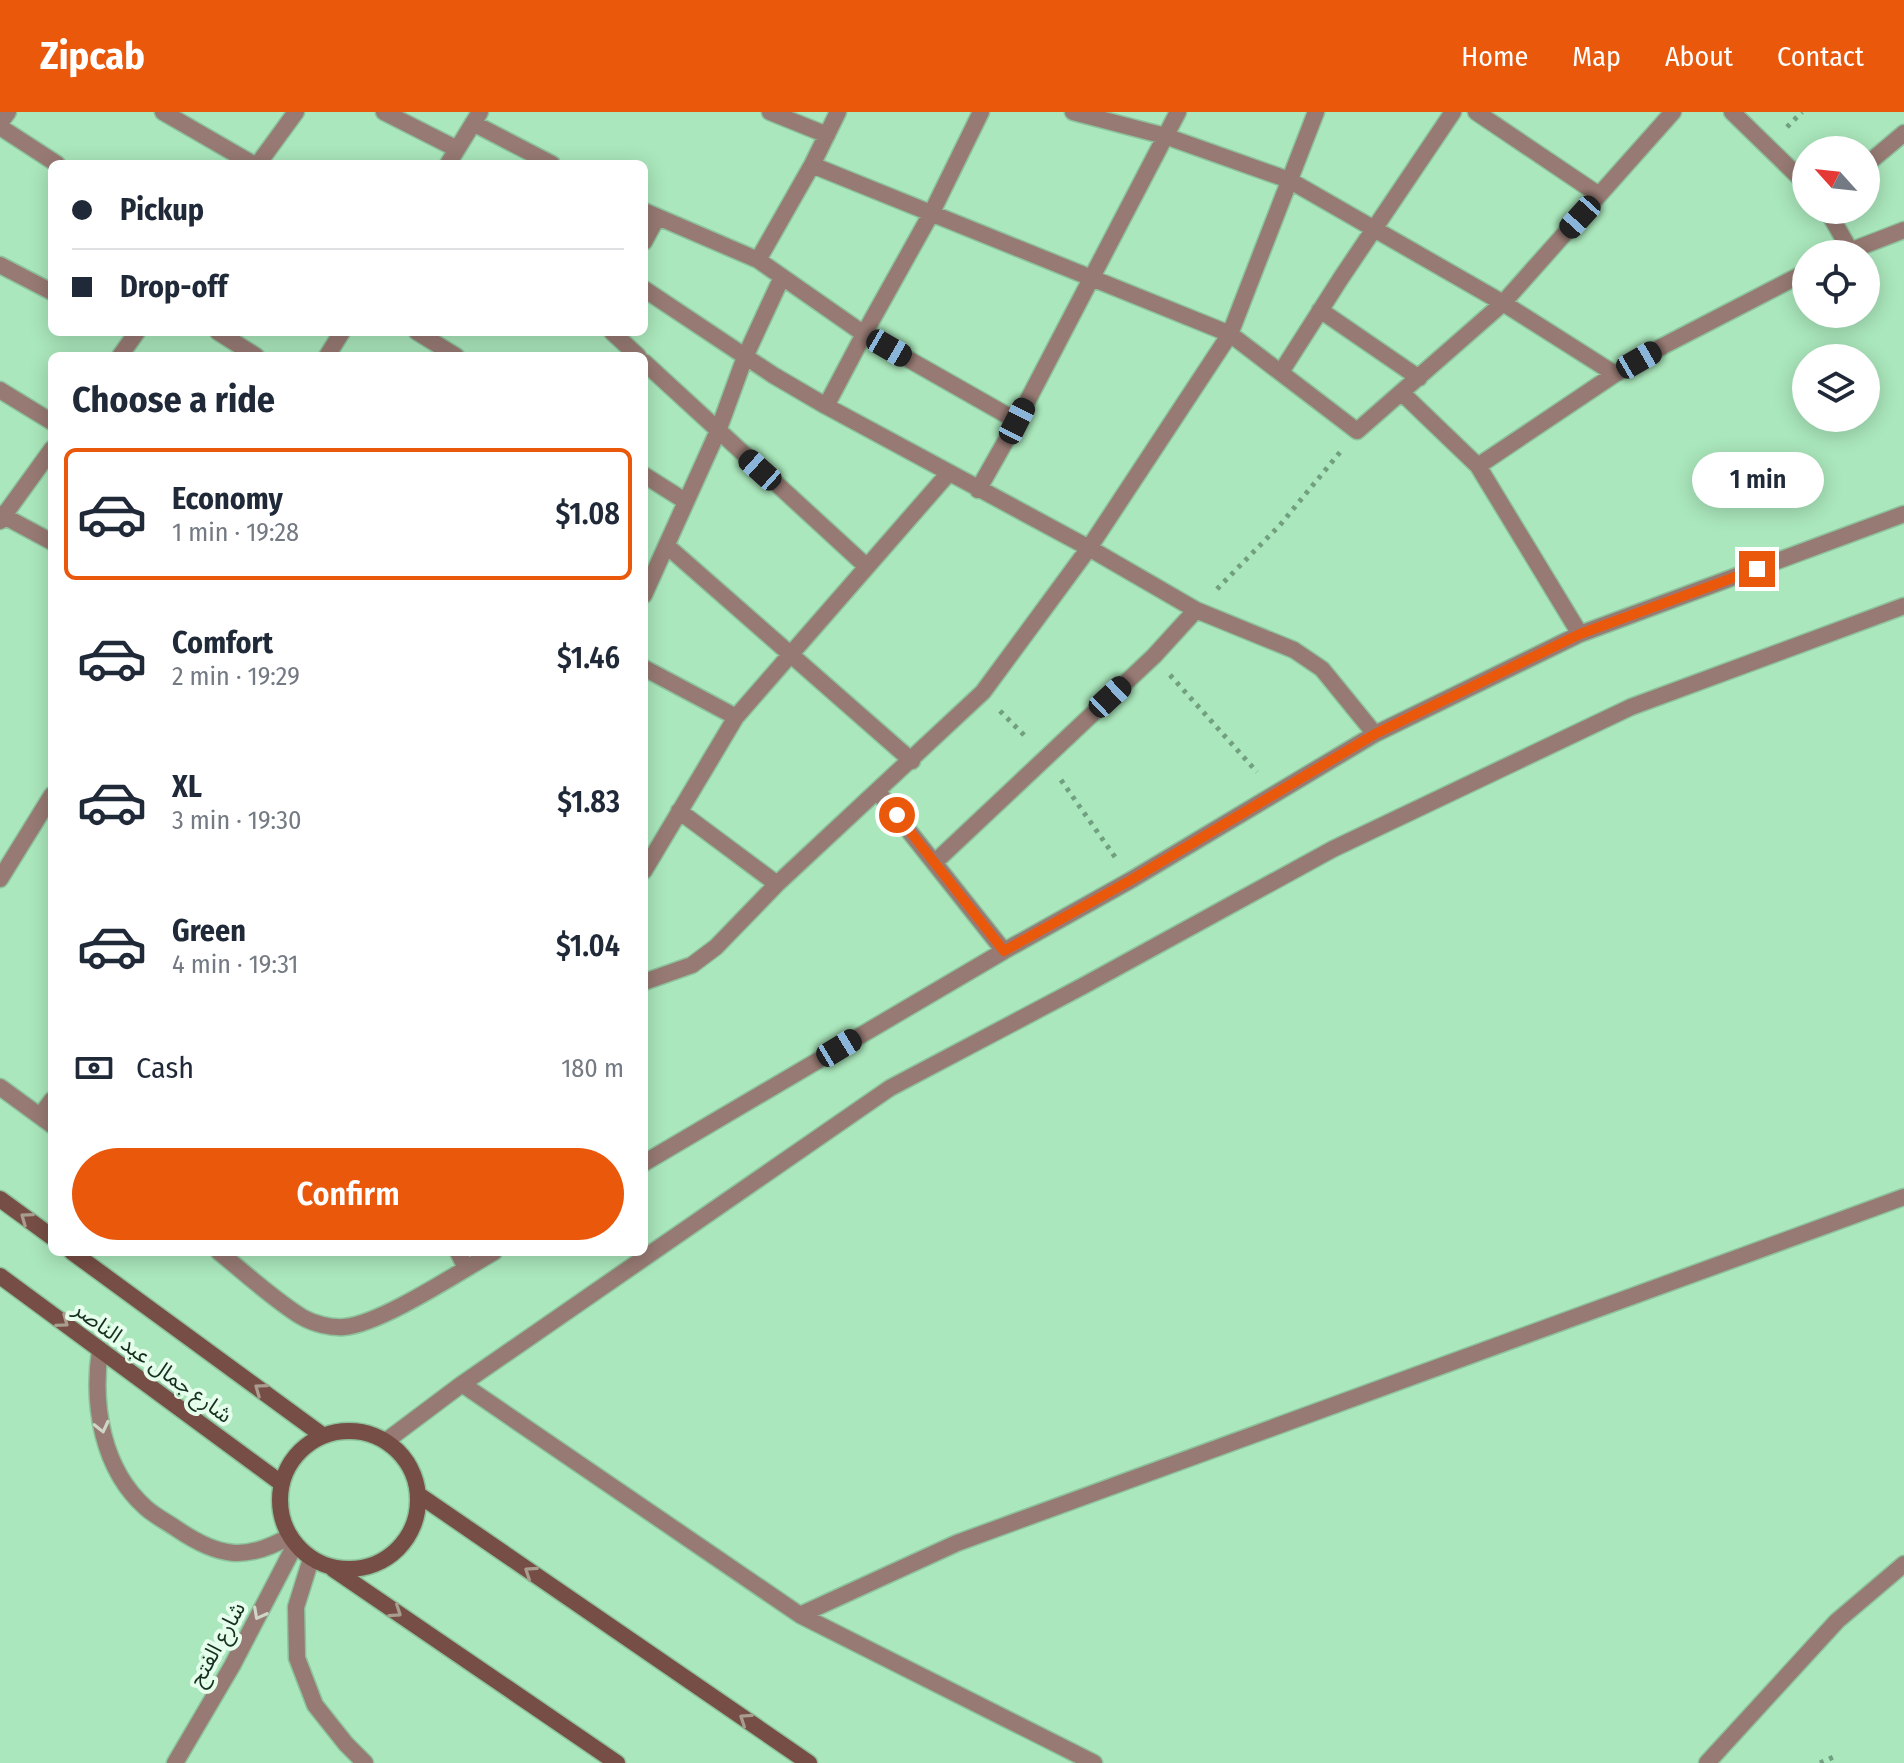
<!DOCTYPE html>
<meta charset="utf-8">
<style>
:root{--surface:#fff;--page:#f6f6f7;--text:#1f2937;--muted:#747a83;--line:#e0e1e3;--accent:#ea580c}
body{margin:0;font-family:"Fira Sans Condensed","Noto Sans Arabic",sans-serif;background:var(--page);color:var(--text);height:100vh;display:flex;flex-direction:column;font-size:30px;white-space:nowrap}
*{box-sizing:border-box;margin:0}
p{font-size:26px;color:var(--muted)}
.icon{flex:none;width:44px;height:44px;fill:none;stroke:currentColor;stroke-width:2;stroke-linecap:round;stroke-linejoin:round}
.map{position:relative;flex:1;overflow:hidden}
.side{position:absolute;left:48px;top:240px;width:600px;height:904px;display:flex;flex-direction:column;background:var(--surface);border-radius:12px;box-shadow:0 4px 20px #0003}
.side>*{flex:none}
.banner{position:absolute;left:48px;top:48px;width:600px;height:176px;border-radius:12px;box-shadow:0 4px 20px #0003;display:grid;align-content:center;height:176px;padding:0 24px;background:var(--surface)}
.needle{width:52px;rotate:297deg}
.buttons{position:absolute;left:1792px;top:24px;display:grid;gap:16px}
.buttons a{display:grid;place-items:center;width:88px;height:88px;border-radius:50%;background:var(--surface);box-shadow:0 4px 20px #0003;font-size:40px}
.end{position:absolute;width:36px;height:36px;margin:-18px;border:10px solid #ea580c;background:#fff;box-shadow:0 0 0 4px #fff}
.from{border-radius:50%}
.bubble{position:absolute;height:56px;border-radius:28px;background:var(--surface);box-shadow:0 4px 20px #0003;font-size:26px;font-weight:600;line-height:56px;text-align:center}
.car{position:absolute;width:24px;height:48px;margin:-24px -12px;border-radius:10px;box-shadow:0 0 6px 2px #0007;background:linear-gradient(#222 24%,#8ab4d8 0 40%,#222 0 76%,#8ab4d8 0 86%,#222 0)}
.banner b{display:flex;align-items:center;gap:28px;height:76px;font-size:30px}
.banner b+b{border-top:2px solid var(--line)}
.banner i{width:20px;height:20px;background:var(--text)}
ul{padding:0;list-style:none}
li{display:flex;align-items:center;gap:24px;height:132px;margin:0 16px 12px;padding:0 8px;border:4px solid transparent;border-radius:12px}
li div{flex:1}
li b{display:block;font-size:30px}
li em{font-style:normal;font-weight:600}
li.current{border-color:var(--accent)}
li>.icon{width:72px;height:72px;stroke-width:1.5}
h2{padding:0 24px;font-size:36px;line-height:96px}
.pay{display:flex;align-items:center;gap:20px;height:88px;padding:0 24px;font-size:30px}
.pay p{margin-inline-start:auto}
.cta{display:flex;gap:16px;margin-top:auto;padding:16px 24px}
.cta a{flex:1;height:92px;border-radius:48px;background:var(--accent);color:#fff;font-size:32px;font-weight:600;line-height:92px;text-align:center}
header{display:flex;align-items:center;gap:48px;box-sizing:border-box;height:112px;padding:0 40px;background:var(--accent);color:#fff}
header strong{font-size:38px}
nav{display:flex;gap:44px;margin-inline-start:auto;font-size:28px}
.map>svg:first-child{display:block}
.lines{fill:none;stroke-linecap:round;stroke-linejoin:round}
.lane-casing{stroke:#8dc29d;stroke-width:19}
.street-casing{stroke:#8dc29d;stroke-width:19}
.secondary-casing{stroke:#8dc29d;stroke-width:19}
.path{stroke:#719f7f;stroke-width:5;stroke-dasharray:4 6;stroke-linecap:butt}
.lane{stroke:#977a73;stroke-width:16}
.street{stroke:#977a73;stroke-width:16}
.secondary{stroke:#774e45;stroke-width:16}
.oneway{stroke:#a99d90}
.oneway2{stroke:#ced6c8}
.route{stroke:#ea580c;stroke-width:10}
.labels{text-anchor:middle;dominant-baseline:central;stroke-width:8;stroke-linejoin:round;paint-order:stroke}
.street-label{font-size:22px;fill:#172f1f;stroke:#e6feec}
</style>
<header>
<strong>Zipcab</strong>
<nav><a>Home</a><a>Map</a><a>About</a><a>Contact</a></nav>
</header>
<div class="map">
<svg width="1904" height="1651" viewBox="0 0 1904 1651">
<rect width="100%" height="100%" fill="#aae7bc"/>
<g class="lines">
<defs>
<path id="lane" d="M 100,1238 C 92,1293 102,1357 146,1396 C 155,1404 167,1410 177,1417 C 218,1445 246,1450 290,1424"/>
<path id="street" d="M 163,0 L 253,52
M 384,0 L 457,37
M 770,0 L 827,23
M 1073,0 L 1165,24 L 1289,68 L 1503,191 L 1615,262
M 1476,0 L 1599,83
M 1732,0 L 1806,72
M 0,11 L 8,0
M 473,11 L 552,52
M 0,15 L 57,52
M 258,52 L 296,0
M 448,52 L 480,0
M 812,53 L 1230,222 L 1357,319 L 1503,191 L 1673,0
M 1866,53 L 1904,21
M 1827,98 L 1850,138
M 644,99 L 758,148 L 864,222 L 1017,309
M 644,130 L 657,106
M 1842,142 L 1904,118
M 758,148 L 812,53 L 838,0
M 0,153 L 52,180
M 644,177 L 773,263 L 826,294 L 1089,436 L 1196,498 L 1294,538 L 1322,557 L 1375,622
M 1320,198 L 1419,266
M 218,220 L 256,244
M 417,220 L 456,244
M 612,220 L 638,244
M 120,244 L 137,220
M 327,244 L 342,220
M 644,250 L 866,454
M 1281,260 L 1341,166 L 1453,0
M 0,278 L 52,310
M 1402,281 L 1478,354 L 1580,522
M 826,294 L 864,222 L 932,100 L 981,0
M 1478,354 L 1615,262 L 1663,234 L 1806,160
M 644,363 L 685,389
M 978,378 L 1017,309 L 1178,0
M 0,402 L 52,430
M 0,409 L 52,337
M 667,434 L 912,649
M 644,483 L 718,319 L 745,245 L 782,165
M 644,556 L 736,605
M 878,680 L 1004,839
M 679,699 L 777,772
M 934,751 L 1154,544 L 1196,498
M 644,759 L 736,605 L 948,362
M 0,767 L 52,683
M 644,870 L 692,853 L 716,835 L 777,772 L 983,580 L 1089,436 L 1230,222 L 1316,0
M 0,975 L 52,1013
M 40,1004 L 52,988
M 644,1051 L 1004,839 L 1131,768 L 1375,622 L 1580,522 L 1904,402
M 219,1140 C 245,1161 274,1188 302,1205 C 314,1212 331,1216 344,1215 C 381,1212 459,1160 494,1140
M 458,1140 L 466,1156
M 462,1272 L 800,1503 L 1094,1651
M 386,1329 L 462,1272 L 890,976 L 1083,874 L 1333,737 L 1631,595 L 1904,494
M 311,1447 L 296,1495 L 297,1546 L 315,1593 L 346,1632 L 365,1651
M 800,1503 L 957,1431 L 1904,1085
M 175,1651 L 232,1554 L 295,1433
M 1707,1651 L 1837,1509 L 1904,1452"/>
<path id="secondary" d="M 0,1087 L 52,1125
M 72,1140 L 322,1323
M 0,1164 L 281,1371
M280 1388a69 69 0 1 1 138 0a69 69 0 1 1-138 0Z
M 419,1383 L 809,1651
M 333,1457 L 617,1651"/>
</defs>
<use href="#lane" class="lane-casing"/>
<use href="#street" class="street-casing"/>
<use href="#secondary" class="secondary-casing"/>
<path class="path" d="M 1787,15 L 1802,0
M 1217,477 L 1280,413 L 1341,339
M 1170,563 L 1257,660
M 1000,599 L 1027,626
M 1061,668 L 1115,745
M 1820,1651 L 1838,1643"/>
<use href="#lane" class="lane"/>
<use href="#street" class="street"/>
<use href="#secondary" class="secondary"/>
</g>
<defs><path id="oneway-chevron" d="M-2-3.5L2.5 0L-2 3.5" fill="none" stroke-width="1.6" stroke-linecap="round" stroke-linejoin="round" transform="scale(2)"/></defs>
<g class="oneway">
<use href="#oneway-chevron" transform="translate(26 1106) rotate(-144)"/>
<use href="#oneway-chevron" transform="translate(63 1210) rotate(36)"/>
<use href="#oneway-chevron" transform="translate(260 1277) rotate(-144)"/>
<use href="#oneway-chevron" transform="translate(530 1460) rotate(-146)"/>
<use href="#oneway-chevron" transform="translate(396 1500) rotate(34)"/>
<use href="#oneway-chevron" transform="translate(745 1607) rotate(-146)"/>
</g>
<g class="oneway2">
<use href="#oneway-chevron" transform="translate(102 1315) rotate(77)"/>
<use href="#oneway-chevron" transform="translate(259 1502) rotate(118)"/>
</g>
<g class="lines">
<path class="route" d="M 897,703 L 1004,839 L 1131,768 L 1375,622 L 1580,522 L 1757,457"/>
</g>
<g class="labels">
<g class="street-label">
<text transform="translate(153 1250) rotate(36)">شارع جمال عبد الناصر</text>
<text transform="translate(217 1532) rotate(-61)">شارع الفتح</text>
</g>
</g>
</svg>
<div class="buttons">
<a><svg class="needle" viewBox="-14 -14 28 28"><path d="M0-13l5 13h-10z" fill="#e53935"/><path d="M0 13l5-13h-10z" fill="#747a83"/></svg></a>
<a><svg class="icon" aria-label="locate" viewBox="0 0 24 24"><circle cx="12" cy="12" r="6"/><path d="M12 2v4M12 18v4M2 12h4M18 12h4"/></svg></a>
<a><svg class="icon" aria-label="layers" viewBox="0 0 24 24"><path d="M12 4l9 5-9 5-9-5zM3 14l9 5 9-5"/></svg></a>
</div>
<i class="end from" style="left:897px;top:703px"></i>
<i class="end" style="left:1757px;top:457px"></i>
<div class="bubble" style="left:1692px;top:340px;width:132px">1 min</div>
<i class="car" style="left:1580px;top:105px;rotate:222deg"></i>
<i class="car" style="left:889px;top:236px;rotate:120deg"></i>
<i class="car" style="left:1639px;top:248px;rotate:60deg"></i>
<i class="car" style="left:1017px;top:309px;rotate:27deg"></i>
<i class="car" style="left:760px;top:358px;rotate:312deg"></i>
<i class="car" style="left:1110px;top:585px;rotate:47deg"></i>
<i class="car" style="left:839px;top:936px;rotate:59deg"></i>
<div class="banner">
<b><i class="from"></i>Pickup</b>
<b><i></i>Drop-off</b>
</div>
<section class="side">
<h2>Choose a ride</h2>
<ul>
<li class="current"><svg class="icon" aria-label="car" viewBox="0 0 24 24"><path d="M5 17H2v-5l4-1 3-4h7l3 4 3 1v5h-3M9 17h6M6 11h13"/><circle cx="7" cy="17" r="2"/><circle cx="17" cy="17" r="2"/></svg><div><b>Economy</b><p>1 min · 19:28</p></div><em>$1.08</em></li>
<li><svg class="icon" aria-label="car" viewBox="0 0 24 24"><path d="M5 17H2v-5l4-1 3-4h7l3 4 3 1v5h-3M9 17h6M6 11h13"/><circle cx="7" cy="17" r="2"/><circle cx="17" cy="17" r="2"/></svg><div><b>Comfort</b><p>2 min · 19:29</p></div><em>$1.46</em></li>
<li><svg class="icon" aria-label="car" viewBox="0 0 24 24"><path d="M5 17H2v-5l4-1 3-4h7l3 4 3 1v5h-3M9 17h6M6 11h13"/><circle cx="7" cy="17" r="2"/><circle cx="17" cy="17" r="2"/></svg><div><b>XL</b><p>3 min · 19:30</p></div><em>$1.83</em></li>
<li><svg class="icon" aria-label="car" viewBox="0 0 24 24"><path d="M5 17H2v-5l4-1 3-4h7l3 4 3 1v5h-3M9 17h6M6 11h13"/><circle cx="7" cy="17" r="2"/><circle cx="17" cy="17" r="2"/></svg><div><b>Green</b><p>4 min · 19:31</p></div><em>$1.04</em></li>
</ul>
<div class="pay"><svg class="icon" aria-label="cash" viewBox="0 0 24 24"><path d="M3 7h18v10H3z"/><circle cx="12" cy="12" r="2"/></svg>Cash<p>180 m</p></div>
<div class="cta"><a>Confirm</a></div>
</section>
</div>
